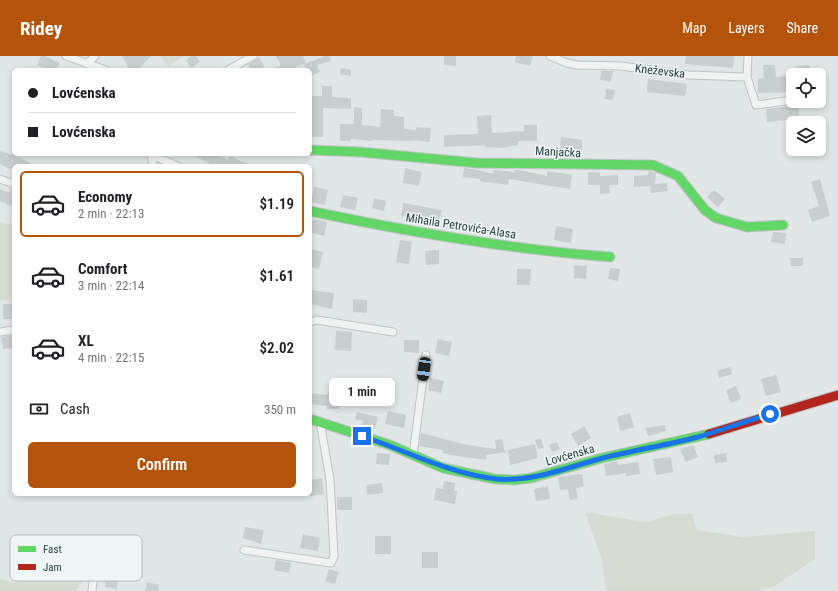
<!DOCTYPE html>
<meta charset="utf-8">
<style>
:root{--surface:#fff;--page:#f6f6f6;--text:#202124;--muted:#757577;--line:#e0e0e0;--accent:#b45309}
body{margin:0;font-family:"Roboto Condensed",sans-serif;background:var(--page);color:var(--text);height:100vh;display:flex;flex-direction:column;font-size:15px;white-space:nowrap}
*{box-sizing:border-box;margin:0}
p{font-size:13px;color:var(--muted)}
.icon{flex:none;width:22px;height:22px;fill:none;stroke:currentColor;stroke-width:2;stroke-linecap:round;stroke-linejoin:round}
.map{position:relative;flex:1;overflow:hidden}
.details{position:absolute;left:12px;top:108px;width:300px;height:332px;display:flex;flex-direction:column;background:var(--surface);border-radius:6px;box-shadow:0 2px 6px #0003}
.details>*{flex:none}
.top-card{position:absolute;left:12px;top:12px;width:300px;height:88px;border-radius:6px;box-shadow:0 2px 6px #0003;display:grid;align-content:center;height:88px;padding:0 16px;background:var(--surface)}
.controls{position:absolute;left:786px;top:12px;display:grid;gap:8px}
.controls a{display:grid;place-items:center;width:40px;height:40px;border-radius:6px;background:var(--surface);box-shadow:0 2px 6px #0003;font-size:20px}
.end{position:absolute;width:18px;height:18px;margin:-9px;border:5px solid #1a73e8;background:#fff;box-shadow:0 0 0 2px #fff}
.from{border-radius:50%}
.bubble{position:absolute;height:28px;border-radius:6px;background:var(--surface);box-shadow:0 2px 6px #0003;font-size:13px;font-weight:600;line-height:28px;text-align:center}
.car{position:absolute;width:12px;height:24px;margin:-12px -6px;border-radius:5px;box-shadow:0 0 3px 1px #0007;background:linear-gradient(#222 24%,#8ab4d8 0 40%,#222 0 76%,#8ab4d8 0 86%,#222 0)}
.top-card b{display:flex;align-items:center;gap:14px;height:38px;font-size:15px}
.top-card b+b{border-top:1px solid var(--line)}
.top-card i{width:10px;height:10px;background:var(--text)}
ul{padding:7px 0 0;list-style:none}
li{display:flex;align-items:center;gap:12px;height:66px;margin:0 8px 6px;padding:0 8px;border:2px solid transparent;border-radius:6px}
li div{flex:1}
li b{display:block;font-size:15px}
li em{font-style:normal;font-weight:600}
li.current{border-color:var(--accent)}
li>.icon{width:36px;height:36px;stroke-width:1.5}
.pay{display:flex;align-items:center;gap:10px;height:44px;padding:0 16px;font-size:15px}
.pay p{margin-inline-start:auto}
.primary-button{display:flex;gap:8px;margin-top:auto;padding:8px 16px}
.primary-button a{flex:1;height:46px;border-radius:6px;background:var(--accent);color:#fff;font-size:16px;font-weight:600;line-height:46px;text-align:center}
header{display:flex;align-items:center;gap:24px;box-sizing:border-box;height:56px;padding:0 20px;background:var(--accent);color:#fff}
header strong{font-size:19px}
nav{display:flex;gap:22px;margin-inline-start:auto;font-size:14px}
.map>svg:first-child{display:block}
.green{fill:#d7dcd2}
.building{fill:#c9cecf}
.lines{fill:none;stroke-linecap:round;stroke-linejoin:round}
.street-casing{stroke:#bfc4c5;stroke-width:9}
.fast-casing{stroke:#bfc4c5;stroke-width:11}
.jam-casing{stroke:#bfc4c5;stroke-width:11}
.street{stroke:#f1f3f3;stroke-width:7}
.fast{stroke:#63d668;stroke-width:9}
.jam{stroke:#b3261e;stroke-width:9}
.route{stroke:#1a73e8;stroke-width:5}
.labels{text-anchor:middle;dominant-baseline:central;stroke-width:3;stroke-linejoin:round;paint-order:stroke}
.street-label{font-size:12px;fill:#273e41;stroke:#eff6f6}
.key{fill:#eff6f6;stroke:#b3bfc0;stroke-width:1}
.key-label{font-size:11px;fill:#273e41}
</style>
<header>
<strong>Ridey</strong>
<nav><a>Map</a><a>Layers</a><a>Share</a></nav>
</header>
<div class="map">
<svg width="838" height="535" viewBox="0 0 838 535">
<rect width="100%" height="100%" fill="#e1e6e7"/>
<path class="green" d="M 162,0 L 184,0 L 168,10 L 160,1 Z
M 0,167 L 14,169 L 14,243 L 0,244 Z
M 585,456 L 646,466 L 674,458 L 692,458 L 697,474 L 742,481 L 815,475 L 815,503 L 775,530 L 758,535 L 606,535 L 602,504 Z
M 29,509 L 90,514 L 76,535 L 0,535 L 0,523 L 16,527 Z"/>
<path class="building" d="M 41,0 L 45,0 L 60,7 L 56,14 L 47,14 L 37,9 Z
M 122,0 L 151,0 L 138,14 L 130,14 Z
M 191,0 L 196,0 L 200,6 L 191,12 L 186,4 Z
M 276,0 L 303,0 L 306,7 L 289,14 L 269,14 L 281,9 Z
M 325,0 L 330,0 L 331,5 L 317,9 L 320,16 L 310,20 L 310,14 L 306,14 L 304,8 Z
M 444,0 L 456,0 L 456,10 L 444,9 Z
M 516,0 L 533,0 L 530,10 L 515,6 Z
M 686,0 L 734,0 L 733,12 L 685,8 Z
M 259,1 L 266,14 L 251,14 L 248,9 Z
M 763,9 L 775,9 L 776,21 L 791,19 L 793,36 L 758,37 L 758,22 L 764,22 Z
M 809,9 L 810,19 L 797,19 L 796,10 Z
M 341,12 L 351,14 L 351,20 L 340,18 Z
M 601,15 L 613,15 L 611,26 L 600,24 Z
M 648,23 L 687,28 L 685,40 L 647,36 Z
M 322,30 L 332,30 L 332,41 L 351,42 L 351,53 L 323,52 L 323,81 L 310,81 L 310,40 L 322,40 Z
M 606,33 L 615,34 L 613,44 L 605,43 Z
M 798,49 L 799,63 L 767,66 L 766,53 Z
M 354,51 L 362,52 L 362,69 L 380,71 L 381,53 L 394,54 L 394,60 L 404,61 L 404,73 L 416,74 L 416,71 L 431,72 L 430,86 L 413,84 L 413,85 L 372,84 L 372,85 L 351,83 L 351,85 L 340,85 L 340,68 L 354,68 Z
M 491,59 L 492,77 L 524,75 L 524,69 L 537,69 L 537,85 L 518,85 L 518,89 L 501,92 L 485,91 L 485,89 L 444,91 L 444,79 L 478,78 L 477,60 Z
M 561,81 L 582,84 L 582,95 L 560,94 Z
M 0,95 L 13,99 L 37,110 L 14,110 L 14,115 L 0,108 Z
M 191,98 L 215,98 L 228,104 L 230,100 L 252,110 L 214,110 Z
M 405,112 L 422,116 L 419,130 L 403,127 Z
M 464,112 L 478,114 L 493,118 L 494,114 L 514,116 L 515,114 L 520,114 L 547,120 L 547,115 L 572,119 L 570,133 L 509,123 L 508,129 L 487,126 L 487,127 L 480,125 L 480,123 L 463,121 Z
M 649,115 L 656,117 L 655,128 L 667,127 L 668,135 L 651,137 L 650,130 L 634,131 L 634,120 L 648,119 Z
M 588,116 L 600,117 L 600,120 L 618,119 L 618,129 L 609,129 L 610,137 L 600,138 L 600,129 L 588,129 Z
M 820,123 L 830,160 L 812,166 L 808,154 L 819,150 L 811,126 Z
M 314,131 L 328,134 L 325,149 L 311,146 Z
M 11,132 L 14,133 L 14,151 L 0,145 L 0,133 L 9,137 Z
M 714,134 L 725,143 L 718,151 L 707,141 Z
M 343,139 L 358,142 L 355,154 L 340,151 Z
M 374,142 L 386,145 L 384,155 L 372,152 Z
M 403,147 L 442,154 L 439,166 L 412,160 L 412,162 L 401,160 Z
M 313,163 L 327,166 L 324,180 L 310,176 Z
M 556,170 L 573,173 L 571,187 L 554,184 Z
M 773,176 L 786,177 L 785,188 L 771,186 Z
M 400,184 L 412,186 L 409,208 L 396,206 Z
M 310,193 L 323,196 L 319,213 L 310,211 Z
M 439,194 L 439,208 L 426,209 L 425,195 Z
M 790,202 L 803,202 L 803,210 L 791,210 Z
M 574,209 L 587,210 L 586,223 L 574,222 Z
M 610,212 L 620,213 L 618,225 L 608,223 Z
M 517,213 L 531,213 L 530,229 L 517,229 Z
M 310,234 L 334,237 L 332,253 L 310,248 Z
M 353,243 L 367,244 L 367,257 L 353,256 Z
M 3,248 L 14,248 L 14,263 L 3,263 Z
M 336,275 L 352,276 L 351,295 L 335,294 Z
M 14,279 L 14,292 L 3,293 L 1,281 Z
M 438,283 L 452,286 L 449,300 L 435,297 Z
M 404,284 L 419,284 L 419,297 L 404,296 Z
M 731,311 L 732,318 L 719,322 L 717,315 Z
M 776,319 L 781,336 L 766,340 L 761,323 Z
M 430,322 L 444,325 L 441,337 L 428,334 Z
M 736,330 L 741,343 L 731,347 L 726,334 Z
M 310,337 L 327,339 L 328,337 L 340,338 L 339,353 L 327,353 L 327,350 L 310,348 Z
M 388,355 L 406,359 L 404,372 L 385,368 Z
M 357,356 L 378,361 L 375,373 L 362,369 L 363,365 L 355,363 Z
M 630,357 L 634,371 L 620,375 L 617,361 Z
M 665,369 L 666,375 L 648,380 L 645,372 Z
M 584,370 L 591,382 L 578,390 L 571,378 Z
M 421,377 L 467,389 L 496,393 L 495,384 L 503,383 L 504,394 L 508,396 L 486,399 L 486,404 L 457,400 L 442,397 L 443,394 L 419,390 Z
M 541,382 L 544,392 L 538,393 L 535,384 Z
M 557,386 L 560,393 L 552,396 L 549,389 Z
M 535,388 L 538,402 L 510,409 L 508,394 Z
M 693,389 L 698,401 L 686,406 L 680,393 Z
M 377,397 L 390,398 L 389,409 L 376,408 Z
M 726,397 L 727,406 L 715,407 L 714,399 Z
M 671,401 L 673,416 L 656,419 L 653,403 Z
M 617,405 L 618,409 L 638,406 L 640,418 L 626,420 L 626,417 L 606,420 L 604,408 Z
M 582,418 L 584,430 L 576,432 L 578,443 L 570,444 L 568,433 L 560,434 L 558,421 Z
M 322,422 L 324,438 L 310,440 L 310,424 Z
M 444,425 L 455,427 L 454,435 L 457,435 L 455,448 L 434,444 L 436,432 L 443,433 Z
M 382,427 L 383,437 L 367,439 L 366,429 Z
M 548,430 L 550,443 L 536,445 L 534,433 Z
M 337,441 L 352,441 L 352,454 L 337,454 Z
M 245,471 L 264,474 L 261,488 L 243,482 Z
M 303,478 L 320,482 L 318,495 L 300,492 Z
M 375,480 L 391,480 L 391,498 L 375,498 Z
M 422,496 L 438,496 L 438,512 L 422,512 Z
M 276,504 L 291,507 L 289,517 L 274,514 Z
M 329,513 L 339,516 L 335,528 L 325,525 Z
M 107,519 L 118,521 L 117,533 L 105,531 Z
M 147,526 L 159,529 L 158,535 L 145,535 Z"/>
<g class="lines">
<defs>
<path id="street" d="M 66,0 L 106,14
M 550,0 L 567,7 L 577,9 L 621,10 L 688,19 L 747,21
M 748,0 L 747,21 L 756,49 L 793,44
M 87,8 L 95,0
M 228,14 L 253,0
M 151,98 L 153,110
M 151,99 L 178,110
M 0,123 L 14,128
M 310,266 L 317,264 L 393,276
M 0,276 L 14,274
M 413,399 L 426,299
M 244,494 L 331,507 L 334,500 L 330,423 L 320,366
M 92,535 L 96,499"/>
<path id="fast" d="M 310,94 L 360,96 L 477,107 L 653,109 L 678,120 L 705,154 L 716,162 L 747,171 L 783,169
M 310,155 C 409,176 509,193 610,201
M 310,363 L 390,389 L 443,412 L 495,423 L 515,424 L 531,422 L 602,402 L 709,378"/>
<path id="jam" d="M 709,378 L 838,339"/>
</defs>
<use href="#street" class="street-casing"/>
<use href="#fast" class="fast-casing"/>
<use href="#jam" class="jam-casing"/>
<use href="#street" class="street"/>
<use href="#fast" class="fast"/>
<use href="#jam" class="jam"/>
</g>
<g class="lines">
<path class="route" d="M 362,380 C 407,395 449,418 497,423 C 534,426 568,411 603,402 C 635,394 667,389 698,381 C 722,374 746,365 770,358"/>
</g>
<g class="labels">
<g class="street-label">
<text transform="translate(660 15) rotate(7)">Kneževska</text>
<text transform="translate(558 96) rotate(3)">Manjačka</text>
<text transform="translate(461 170) rotate(9)">Mihaila Petrovića-Alasa</text>
<text transform="translate(570 399) rotate(-16)">Lovćenska</text>
</g>
</g>
<rect x="10" y="479" width="132" height="46" rx="6" class="key"/>
<rect x="18" y="490" width="18" height="6" fill="#63d668"/>
<rect x="18" y="508" width="18" height="6" fill="#b3261e"/>
<g class="key-label">
<text x="43" y="497">Fast</text>
<text x="43" y="515">Jam</text>
</g>
</svg>
<div class="controls">
<a><svg class="icon" aria-label="locate" viewBox="0 0 24 24"><circle cx="12" cy="12" r="6"/><path d="M12 2v4M12 18v4M2 12h4M18 12h4"/></svg></a>
<a><svg class="icon" aria-label="layers" viewBox="0 0 24 24"><path d="M12 4l9 5-9 5-9-5zM3 14l9 5 9-5"/></svg></a>
</div>
<i class="end from" style="left:770px;top:358px"></i>
<i class="end" style="left:362px;top:380px"></i>
<div class="bubble" style="left:329px;top:322px;width:66px">1 min</div>
<i class="car" style="left:424px;top:313px;rotate:188deg"></i>
<div class="top-card">
<b><i class="from"></i>Lovćenska</b>
<b><i></i>Lovćenska</b>
</div>
<section class="details">
<ul>
<li class="current"><svg class="icon" aria-label="car" viewBox="0 0 24 24"><path d="M5 17H2v-5l4-1 3-4h7l3 4 3 1v5h-3M9 17h6M6 11h13"/><circle cx="7" cy="17" r="2"/><circle cx="17" cy="17" r="2"/></svg><div><b>Economy</b><p>2 min · 22:13</p></div><em>$1.19</em></li>
<li><svg class="icon" aria-label="car" viewBox="0 0 24 24"><path d="M5 17H2v-5l4-1 3-4h7l3 4 3 1v5h-3M9 17h6M6 11h13"/><circle cx="7" cy="17" r="2"/><circle cx="17" cy="17" r="2"/></svg><div><b>Comfort</b><p>3 min · 22:14</p></div><em>$1.61</em></li>
<li><svg class="icon" aria-label="car" viewBox="0 0 24 24"><path d="M5 17H2v-5l4-1 3-4h7l3 4 3 1v5h-3M9 17h6M6 11h13"/><circle cx="7" cy="17" r="2"/><circle cx="17" cy="17" r="2"/></svg><div><b>XL</b><p>4 min · 22:15</p></div><em>$2.02</em></li>
</ul>
<div class="pay"><svg class="icon" aria-label="cash" viewBox="0 0 24 24"><path d="M3 7h18v10H3z"/><circle cx="12" cy="12" r="2"/></svg>Cash<p>350 m</p></div>
<div class="primary-button"><a>Confirm</a></div>
</section>
</div>
